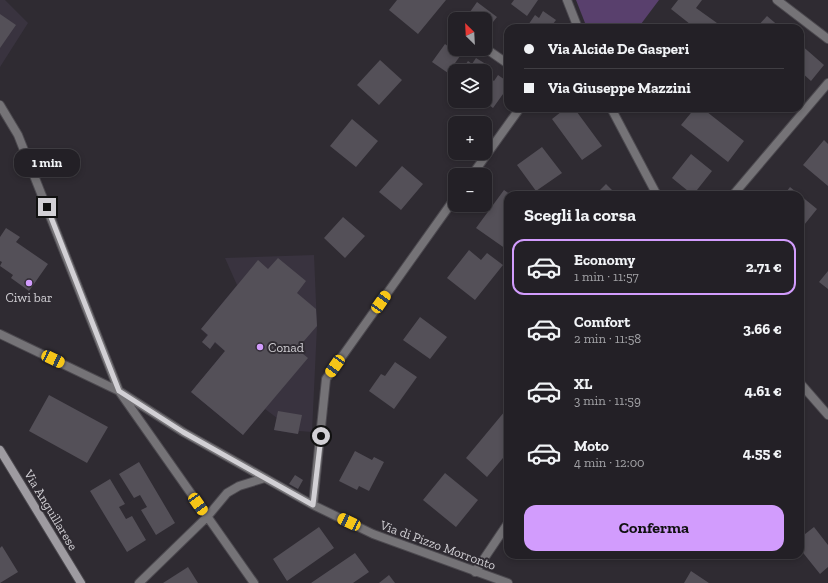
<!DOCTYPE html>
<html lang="it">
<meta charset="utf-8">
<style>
:root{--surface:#232026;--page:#2b282e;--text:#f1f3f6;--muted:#a3a3a7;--line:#403e43;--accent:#d29cfd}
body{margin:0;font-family:"Zilla Slab",serif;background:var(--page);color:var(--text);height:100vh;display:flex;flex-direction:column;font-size:15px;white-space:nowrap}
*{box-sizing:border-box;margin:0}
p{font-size:13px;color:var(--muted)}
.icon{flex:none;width:22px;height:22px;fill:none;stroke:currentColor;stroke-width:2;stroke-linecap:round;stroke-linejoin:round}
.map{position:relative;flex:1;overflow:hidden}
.side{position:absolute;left:504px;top:191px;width:300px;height:368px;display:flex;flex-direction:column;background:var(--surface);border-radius:12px;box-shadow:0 2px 6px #0003,0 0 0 1px var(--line)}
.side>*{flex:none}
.guide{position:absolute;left:504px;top:24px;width:300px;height:88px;border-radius:12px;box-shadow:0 2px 6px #0003,0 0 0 1px var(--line);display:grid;align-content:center;height:88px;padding:0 20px;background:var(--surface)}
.needle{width:26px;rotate:336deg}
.controls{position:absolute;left:448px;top:12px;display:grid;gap:8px}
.controls a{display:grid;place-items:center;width:44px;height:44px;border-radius:8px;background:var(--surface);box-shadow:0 2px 6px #0003,0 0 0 1px var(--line);font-size:20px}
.end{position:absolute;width:18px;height:18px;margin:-9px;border:5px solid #d2d0d5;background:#111;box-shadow:0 0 0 2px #111}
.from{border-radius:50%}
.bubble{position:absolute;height:28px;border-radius:12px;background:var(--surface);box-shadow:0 2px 6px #0003,0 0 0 1px var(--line);font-size:13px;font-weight:800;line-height:28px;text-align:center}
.car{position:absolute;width:12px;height:24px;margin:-12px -6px;border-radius:5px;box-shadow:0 0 3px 1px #0007;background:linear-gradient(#f5c518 24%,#345 0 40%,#f5c518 0 76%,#345 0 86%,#f5c518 0)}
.guide b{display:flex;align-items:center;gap:14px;height:38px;font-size:15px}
.guide b+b{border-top:1px solid var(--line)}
.guide i{width:10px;height:10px;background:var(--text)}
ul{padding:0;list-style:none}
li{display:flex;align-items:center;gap:12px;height:56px;margin:0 8px 6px;padding:0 12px;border:2px solid transparent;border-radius:12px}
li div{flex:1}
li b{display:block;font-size:15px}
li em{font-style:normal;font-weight:800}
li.selected{border-color:var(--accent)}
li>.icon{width:36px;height:36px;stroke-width:1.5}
h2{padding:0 20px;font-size:18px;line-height:48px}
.button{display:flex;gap:8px;margin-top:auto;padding:8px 20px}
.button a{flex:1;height:46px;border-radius:12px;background:var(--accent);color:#111;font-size:16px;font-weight:800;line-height:46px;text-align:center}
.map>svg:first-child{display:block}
.built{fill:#39333f}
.green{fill:#59406d}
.building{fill:#545058}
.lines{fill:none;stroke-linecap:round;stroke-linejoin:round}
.service-casing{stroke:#4c494f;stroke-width:10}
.minor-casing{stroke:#4c494f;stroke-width:10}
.secondary-casing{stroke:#4c494f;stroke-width:10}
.service{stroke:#757377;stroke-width:8}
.minor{stroke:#757377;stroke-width:8}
.secondary{stroke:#9e9ba1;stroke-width:8}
.route{stroke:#d2d0d5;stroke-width:5}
.poi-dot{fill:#d29cfd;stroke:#2f2b32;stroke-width:1.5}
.labels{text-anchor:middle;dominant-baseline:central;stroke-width:4;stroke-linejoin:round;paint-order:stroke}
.poi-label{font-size:13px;fill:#d2d0d5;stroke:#2f2b32}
.street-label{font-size:13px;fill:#d2d0d5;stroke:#2f2b32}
</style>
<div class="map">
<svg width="828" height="583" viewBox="0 0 828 583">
<rect width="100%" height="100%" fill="#2f2b32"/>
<path class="built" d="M 0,0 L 5,0 L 28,23 L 0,67 Z
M 314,255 L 317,326 L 312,432 L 299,431 L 298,434 L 274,430 L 277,418 L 265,409 L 243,435 L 191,392 L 225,351 L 215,343 L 210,349 L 202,342 L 207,335 L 201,329 L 237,285 L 225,258 Z"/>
<path class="green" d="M 576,0 L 659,0 L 638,28 L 587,28 Z"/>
<path class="building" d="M 397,0 L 446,0 L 418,34 L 389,10 Z
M 514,0 L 538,0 L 527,16 L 511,4 Z
M 678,0 L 702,0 L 696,8 L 724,28 L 695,28 L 671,9 Z
M 477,2 L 497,17 L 485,32 L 485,19 L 465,19 Z
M 543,11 L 556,20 L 550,28 L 526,28 L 535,15 L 539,18 Z
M 0,14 L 16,25 L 0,48 Z
M 767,16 L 781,28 L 756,28 Z
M 453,40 L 455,42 L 455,49 L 465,49 L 448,73 L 432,62 L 445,44 L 449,47 Z
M 800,44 L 824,65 L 811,81 L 800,71 Z
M 476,58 L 489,66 L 485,71 L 461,71 L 468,61 L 472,64 Z
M 380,60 L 402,80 L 379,105 L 357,85 Z
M 498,75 L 508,82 L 508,87 L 493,108 L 485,102 L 485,85 L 490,78 L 494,81 Z
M 566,108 L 574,108 L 602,146 L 582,160 L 552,119 Z
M 695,108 L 702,108 L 744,141 L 728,162 L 681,125 Z
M 352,119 L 378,141 L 356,167 L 330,146 Z
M 824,140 L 828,144 L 828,186 L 803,165 Z
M 542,147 L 562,173 L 536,191 L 517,165 Z
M 691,154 L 712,171 L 693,195 L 672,178 Z
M 402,166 L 423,184 L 401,210 L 379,192 Z
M 606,184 L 617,195 L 595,195 Z
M 790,187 L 817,209 L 800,230 L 800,195 L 784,195 Z
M 504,190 L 511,195 L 508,195 L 508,247 L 506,249 L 476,228 Z
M 343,217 L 365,236 L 345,258 L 324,238 Z
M 6,228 L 20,237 L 16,242 L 48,264 L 29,291 L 11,278 L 13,275 L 0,266 L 2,262 L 0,261 L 0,237 Z
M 469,250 L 481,260 L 487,253 L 503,265 L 475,300 L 447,278 Z
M 278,258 L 306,281 L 297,293 L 316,309 L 317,326 L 297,349 L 308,358 L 243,435 L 191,392 L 225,351 L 215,342 L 210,349 L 202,342 L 208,335 L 201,329 L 258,260 L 268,269 Z
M 828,271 L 828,289 L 819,282 Z
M 420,317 L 447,337 L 430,359 L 403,340 Z
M 395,362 L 417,377 L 394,409 L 369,391 L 381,374 L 385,376 Z
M 49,395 L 108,427 L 87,463 L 29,431 Z
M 278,411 L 302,415 L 298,434 L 274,430 Z
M 505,411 L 508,414 L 508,452 L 487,477 L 466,458 Z
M 355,451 L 372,460 L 374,457 L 384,462 L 369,491 L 359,486 L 357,490 L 339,481 Z
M 139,462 L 175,523 L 156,535 L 141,510 L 147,507 L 140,495 L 134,498 L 119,474 Z
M 445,473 L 478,500 L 456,527 L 423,500 Z
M 295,475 L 303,480 L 298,489 L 289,484 Z
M 110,479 L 125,504 L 119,507 L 126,519 L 132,516 L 146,540 L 127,552 L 90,491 Z
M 319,527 L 334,548 L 287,581 L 273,559 Z
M 814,527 L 828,545 L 828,567 L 820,574 L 800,549 L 800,538 Z
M 2,546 L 18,572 L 0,583 L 0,548 Z
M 355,553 L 369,572 L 353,583 L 311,583 Z
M 188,567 L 198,583 L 163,583 Z
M 691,571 L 709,583 L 684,583 Z
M 389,575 L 395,583 L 379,583 Z"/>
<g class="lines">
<defs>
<path id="service" d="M 485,48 L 508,64"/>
<path id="minor" d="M 567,0 L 578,28
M 777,0 L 828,39
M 0,105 L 18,135 L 119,391 L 254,583
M 611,108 L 657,195
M 472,175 L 520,108
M 733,195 L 828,83
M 0,334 L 119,391 L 183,432 L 313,505 L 373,534 L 508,583
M 800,383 L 828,415
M 313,505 L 326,379 L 455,198
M 475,572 L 508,523
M 139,583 L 207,517 L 227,493 L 239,486 L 265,478"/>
<path id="secondary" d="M 0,450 L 81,583"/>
</defs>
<use href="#service" class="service-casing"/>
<use href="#minor" class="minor-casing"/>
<use href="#secondary" class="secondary-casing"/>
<use href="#service" class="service"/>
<use href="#minor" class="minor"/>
<use href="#secondary" class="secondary"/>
</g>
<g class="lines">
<path class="route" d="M 47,207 L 119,391 L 183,432 L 313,505 L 321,436"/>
</g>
<g class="poi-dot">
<circle cx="29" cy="283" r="4"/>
<circle cx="260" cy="347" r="4"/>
</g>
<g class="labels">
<g class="poi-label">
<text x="29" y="297">Ciwi bar</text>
<text x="268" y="347" text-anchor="start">Conad</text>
</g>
<g class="street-label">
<text transform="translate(51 510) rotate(59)">Via Anguillarese</text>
<text transform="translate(438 545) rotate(20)">Via di Pizzo Morronto</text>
</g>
</g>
</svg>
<div class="controls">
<a><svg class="needle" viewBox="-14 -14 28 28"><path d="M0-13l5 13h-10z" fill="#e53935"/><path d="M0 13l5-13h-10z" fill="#a3a3a7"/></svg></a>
<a><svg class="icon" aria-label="layers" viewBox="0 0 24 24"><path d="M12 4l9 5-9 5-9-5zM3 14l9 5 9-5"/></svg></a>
<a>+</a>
<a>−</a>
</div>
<i class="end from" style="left:321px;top:436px"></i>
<i class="end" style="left:47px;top:207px"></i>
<div class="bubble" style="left:14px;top:149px;width:66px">1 min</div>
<i class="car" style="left:381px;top:302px;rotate:35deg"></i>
<i class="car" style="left:53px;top:359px;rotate:115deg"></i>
<i class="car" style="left:335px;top:366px;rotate:215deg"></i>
<i class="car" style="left:198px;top:504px;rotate:145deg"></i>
<i class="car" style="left:349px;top:522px;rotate:295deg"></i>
<div class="guide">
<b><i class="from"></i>Via Alcide De Gasperi</b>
<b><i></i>Via Giuseppe Mazzini</b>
</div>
<section class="side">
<h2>Scegli la corsa</h2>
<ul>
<li class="selected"><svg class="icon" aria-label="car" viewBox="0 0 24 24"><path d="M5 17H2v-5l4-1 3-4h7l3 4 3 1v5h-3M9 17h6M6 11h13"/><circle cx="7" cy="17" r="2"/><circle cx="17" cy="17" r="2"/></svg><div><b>Economy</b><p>1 min · 11:57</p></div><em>2.71 €</em></li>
<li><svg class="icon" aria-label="car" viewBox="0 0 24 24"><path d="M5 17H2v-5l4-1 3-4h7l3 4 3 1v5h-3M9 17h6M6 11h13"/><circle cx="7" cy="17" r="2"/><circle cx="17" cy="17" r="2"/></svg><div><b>Comfort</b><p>2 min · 11:58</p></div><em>3.66 €</em></li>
<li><svg class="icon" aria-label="car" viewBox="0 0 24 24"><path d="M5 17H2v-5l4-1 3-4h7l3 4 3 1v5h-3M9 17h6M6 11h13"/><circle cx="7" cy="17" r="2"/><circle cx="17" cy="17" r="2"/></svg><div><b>XL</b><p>3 min · 11:59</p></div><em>4.61 €</em></li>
<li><svg class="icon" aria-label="car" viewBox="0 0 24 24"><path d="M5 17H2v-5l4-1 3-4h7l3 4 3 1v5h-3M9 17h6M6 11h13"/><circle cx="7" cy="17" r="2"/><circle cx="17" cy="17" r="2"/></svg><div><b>Moto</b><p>4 min · 12:00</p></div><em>4.55 €</em></li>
</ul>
<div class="button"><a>Conferma</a></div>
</section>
</div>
